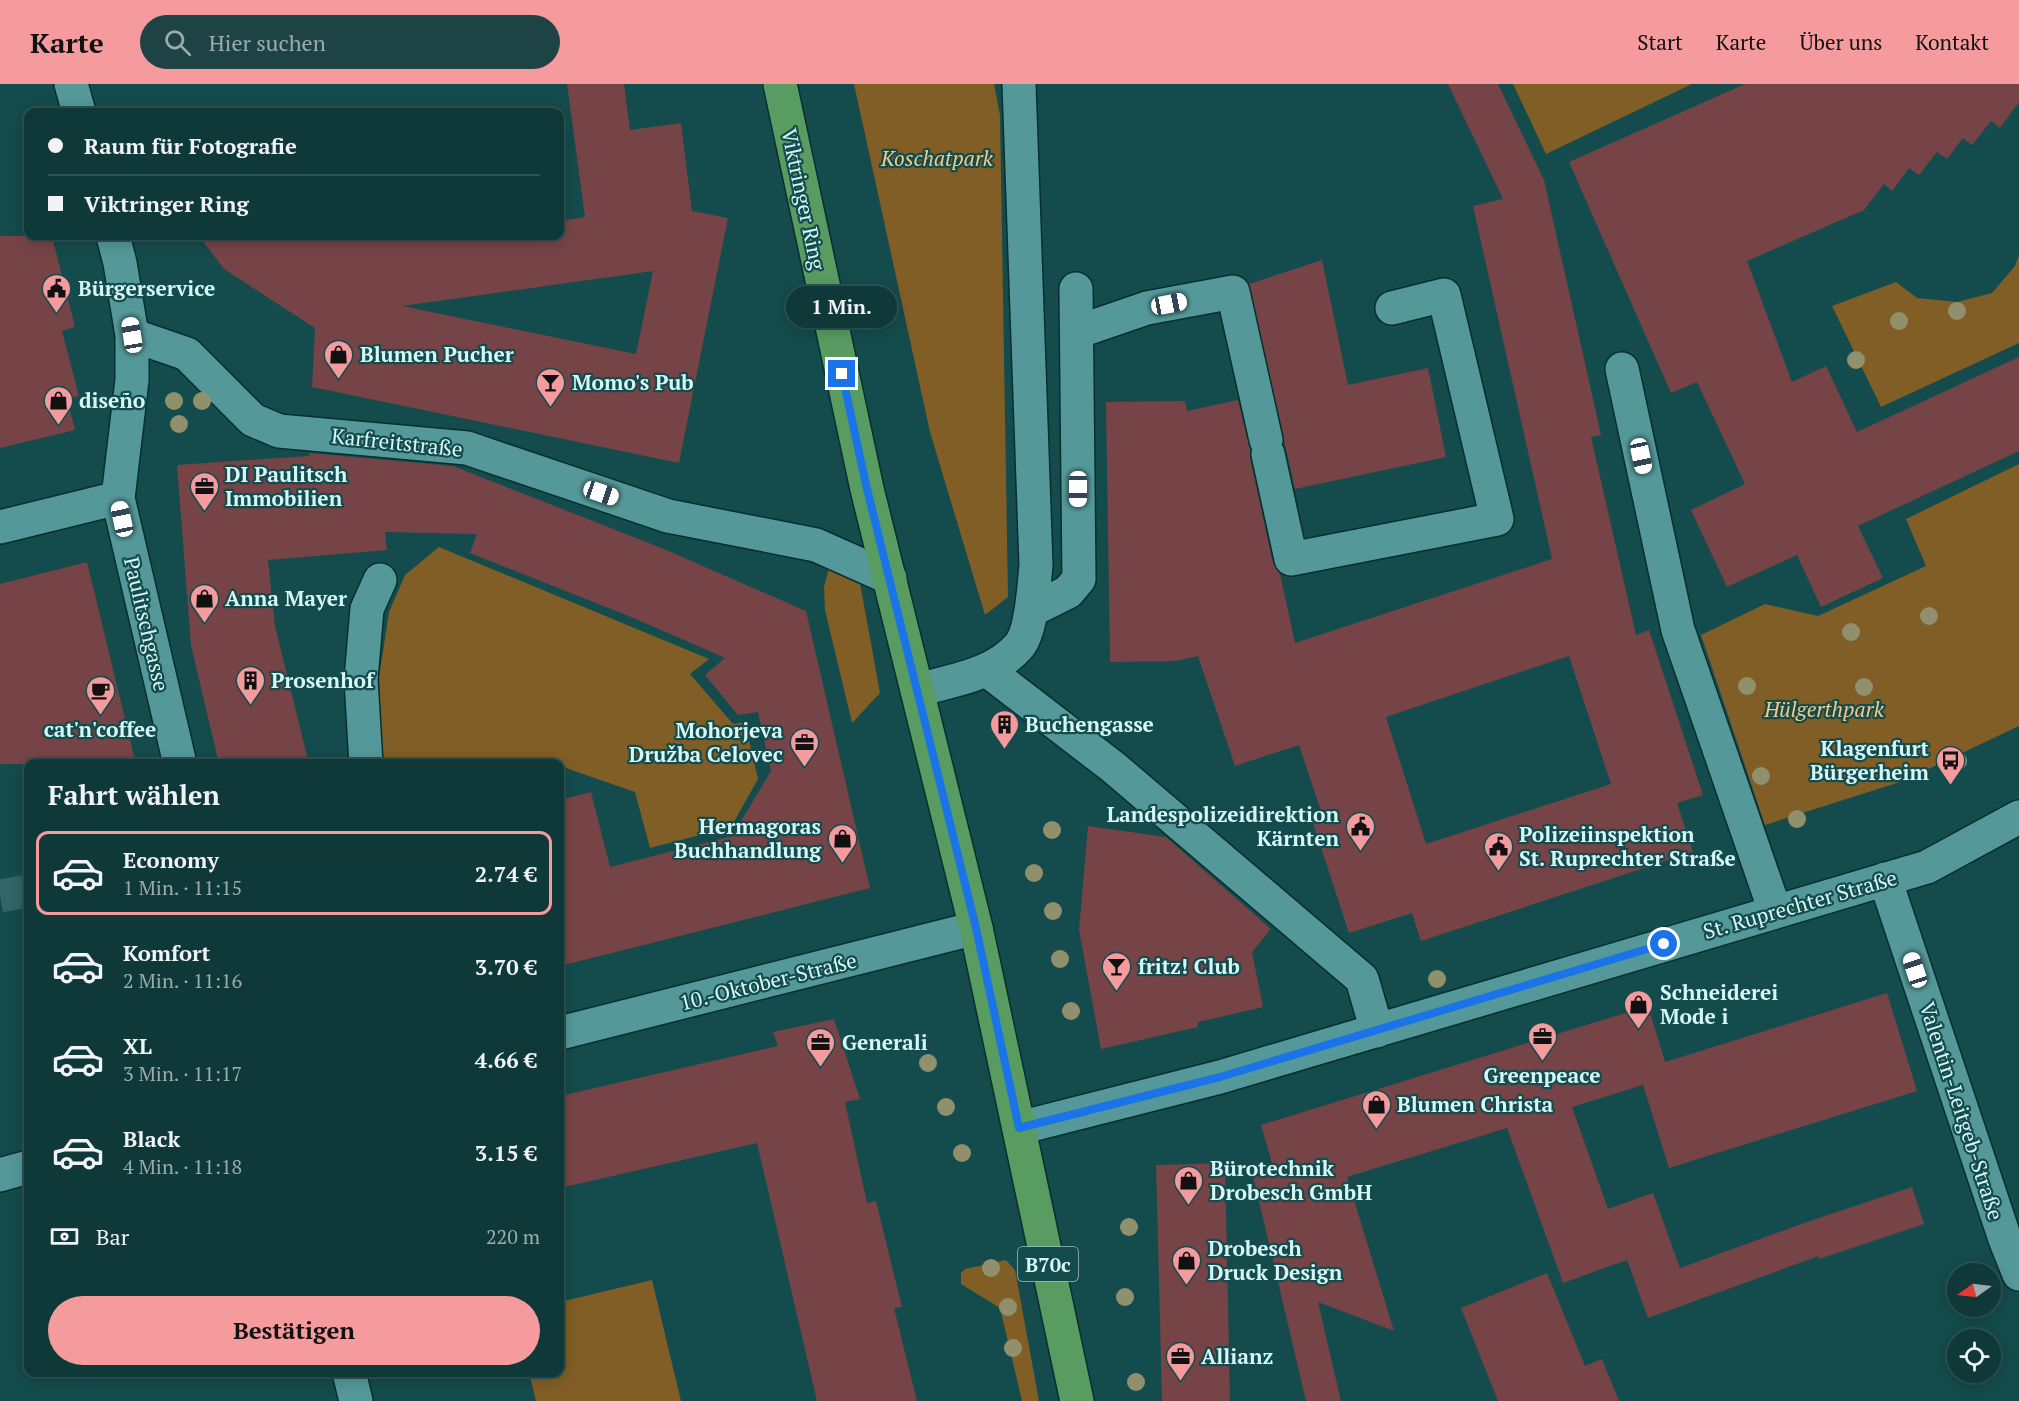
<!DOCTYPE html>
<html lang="de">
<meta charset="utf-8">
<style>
:root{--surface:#0f3839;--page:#1d4344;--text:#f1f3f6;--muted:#9bacae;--line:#2f5253;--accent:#f59b9e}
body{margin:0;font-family:"PT Serif",serif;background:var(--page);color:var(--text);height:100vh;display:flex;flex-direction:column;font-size:22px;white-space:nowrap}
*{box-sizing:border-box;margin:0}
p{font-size:20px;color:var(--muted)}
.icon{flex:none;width:33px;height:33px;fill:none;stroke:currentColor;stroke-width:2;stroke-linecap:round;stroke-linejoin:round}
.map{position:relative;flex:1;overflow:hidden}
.drawer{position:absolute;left:24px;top:675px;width:540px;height:618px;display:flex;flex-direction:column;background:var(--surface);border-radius:12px;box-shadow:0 3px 15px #0003,0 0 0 2px var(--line)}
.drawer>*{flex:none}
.guide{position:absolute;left:24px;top:24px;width:540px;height:132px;border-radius:12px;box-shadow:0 3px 15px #0003,0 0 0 2px var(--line);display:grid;align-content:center;height:132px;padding:0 24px;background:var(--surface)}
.needle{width:39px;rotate:256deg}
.controls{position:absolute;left:1947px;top:1179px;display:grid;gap:12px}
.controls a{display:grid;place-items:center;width:54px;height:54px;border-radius:50%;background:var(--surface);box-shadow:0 3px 15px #0003,0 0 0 2px var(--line);font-size:30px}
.end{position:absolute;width:27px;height:27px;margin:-14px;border:8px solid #1a73e8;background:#fff;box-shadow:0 0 0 3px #fff}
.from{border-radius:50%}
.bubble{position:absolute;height:42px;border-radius:21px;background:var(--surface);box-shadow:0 3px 15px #0003,0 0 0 2px var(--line);font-size:20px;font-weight:800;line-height:42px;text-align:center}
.car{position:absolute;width:18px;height:36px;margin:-18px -9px;border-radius:8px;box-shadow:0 0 4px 2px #0007;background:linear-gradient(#fff 24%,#345 0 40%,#fff 0 76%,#345 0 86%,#fff 0)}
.guide b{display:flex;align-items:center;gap:21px;height:57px;font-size:22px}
.guide b+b{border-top:2px solid var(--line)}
.guide i{width:15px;height:15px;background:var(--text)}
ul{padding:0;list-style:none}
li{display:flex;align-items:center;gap:18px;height:84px;margin:0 12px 9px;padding:0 12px;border:3px solid transparent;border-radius:12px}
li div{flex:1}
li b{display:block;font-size:22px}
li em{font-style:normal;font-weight:800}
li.active{border-color:var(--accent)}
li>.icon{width:54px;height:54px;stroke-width:1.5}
h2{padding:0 24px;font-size:27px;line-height:72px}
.pay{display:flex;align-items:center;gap:15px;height:66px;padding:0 24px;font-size:22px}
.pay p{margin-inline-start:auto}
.action{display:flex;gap:12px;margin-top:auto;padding:12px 24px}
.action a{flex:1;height:69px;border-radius:36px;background:var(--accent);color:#111;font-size:24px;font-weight:800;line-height:69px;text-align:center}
header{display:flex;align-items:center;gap:36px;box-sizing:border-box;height:84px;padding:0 30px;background:var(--accent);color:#111}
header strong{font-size:28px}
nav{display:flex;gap:33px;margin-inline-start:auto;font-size:21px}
.search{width:420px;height:54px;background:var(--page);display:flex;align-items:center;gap:15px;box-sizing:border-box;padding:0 21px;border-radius:33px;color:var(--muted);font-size:22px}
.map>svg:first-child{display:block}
.green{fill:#805e25}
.building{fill:#764446;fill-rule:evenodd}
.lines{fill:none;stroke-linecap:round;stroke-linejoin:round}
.minor-tunnel{stroke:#316566;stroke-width:33;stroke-dasharray:33 16;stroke-linecap:butt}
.minor-casing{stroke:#082f30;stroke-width:36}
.major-casing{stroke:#082f30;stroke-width:36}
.minor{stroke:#549899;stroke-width:33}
.major{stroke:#589c61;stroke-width:33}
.tree{fill:#90906c}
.route{stroke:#1a73e8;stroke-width:8}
.labels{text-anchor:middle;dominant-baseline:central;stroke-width:4.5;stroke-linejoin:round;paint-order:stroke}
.shield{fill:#144b4c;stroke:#9cc3c4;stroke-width:1.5}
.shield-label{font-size:20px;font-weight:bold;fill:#d6f7f8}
.park-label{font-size:21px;font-style:italic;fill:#f6c986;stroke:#144b4c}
.street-label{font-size:21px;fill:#d6f7f8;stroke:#144b4c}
.poi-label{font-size:21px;font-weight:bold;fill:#d6f7f8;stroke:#144b4c;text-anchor:start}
</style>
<header>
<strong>Karte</strong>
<div class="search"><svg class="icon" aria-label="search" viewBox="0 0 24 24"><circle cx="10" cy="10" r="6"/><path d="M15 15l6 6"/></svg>Hier suchen</div>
<nav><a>Start</a><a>Karte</a><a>Über uns</a><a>Kontakt</a></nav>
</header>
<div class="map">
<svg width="2019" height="1317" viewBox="0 0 2019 1317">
<rect width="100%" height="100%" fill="#144b4c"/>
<path class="green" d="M 854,0 L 994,0 L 1000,31 L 1008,513 L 985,531 L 930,348 Z
M 1513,0 L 1692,0 L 1546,70 Z
M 2019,171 L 2019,259 L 1881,323 L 1832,222 L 1896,198 L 1917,214 L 1957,218 L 1992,209 L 2015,182 Z
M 2019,380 L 2019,642 L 1903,697 L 1765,741 L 1701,551 L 1765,520 L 1818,532 L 1926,482 L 1906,435 Z
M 439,463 L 709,575 L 690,590 L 733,640 L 745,638 L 758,695 L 731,743 L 650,764 L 635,708 L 560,682 L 560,680 L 382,680 L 379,593 L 389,528 L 405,491 Z
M 831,477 L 858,488 L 880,609 L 852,639 L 825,526 L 824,503 Z
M 1006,1176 L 1015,1186 L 1039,1317 L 1022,1317 L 1000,1224 L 961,1200 L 961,1189 L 965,1185 Z
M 652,1196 L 681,1317 L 536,1317 L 529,1289 L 560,1288 L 560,1218 Z"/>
<path class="building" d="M 567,0 L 624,0 L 630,46 L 681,39 L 692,127 L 728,134 L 679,379 L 312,303 L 315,244 L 224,185 L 199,152 L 560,152 L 560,137 L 585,133 ZM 653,187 L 636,270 L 402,222 Z
M 1448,0 L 1498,0 L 1544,96 L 1601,351 L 1591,353 L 1636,551 L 1649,546 L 1703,711 L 1677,719 L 1693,768 L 1421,857 L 1412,829 L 1349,849 L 1310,730 L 1321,727 L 1299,661 L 1235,682 L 1198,572 L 1176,577 L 1110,578 L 1106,318 L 1185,317 L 1187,327 L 1238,316 L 1250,365 L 1250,374 L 1273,479 L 1280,490 L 1295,559 L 1552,475 L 1473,122 L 1503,115 ZM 1569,572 L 1611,700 L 1426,760 L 1386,633 Z
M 1745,0 L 2019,0 L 2019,18 L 2000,44 L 1991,37 L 1972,61 L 1963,54 L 1947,75 L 1937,68 L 1919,91 L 1909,84 L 1892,107 L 1884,100 L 1864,126 L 1747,177 L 1792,298 L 1826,282 L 1857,348 L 2019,273 L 2019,367 L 1858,442 L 1883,494 L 1821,523 L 1797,471 L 1727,503 L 1691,426 L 1745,400 L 1697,298 L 1671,309 L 1569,78 Z
M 0,152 L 52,152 L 75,243 L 62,247 L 79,312 L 67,315 L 75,346 L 0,364 Z
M 1322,176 L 1348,301 L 1428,284 L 1446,373 L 1295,405 L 1249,200 Z
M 309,369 L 453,382 L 664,465 L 806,527 L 870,804 L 560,882 L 560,716 L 591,708 L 610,783 L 732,752 L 771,687 L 758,628 L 738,631 L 705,591 L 725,574 L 636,535 L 470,469 L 477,450 L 385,448 L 387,466 L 268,476 L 275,542 L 309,680 L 219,680 L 191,561 L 177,381 L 309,372 Z
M 87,478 L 136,680 L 0,680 L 0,500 Z
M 1088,742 L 1166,753 L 1271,845 L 1252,868 L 1263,923 L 1198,938 L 1198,943 L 1101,965 L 1079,846 Z
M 1887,909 L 1917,1007 L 1669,1084 L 1643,1001 L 1572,1023 L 1608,1125 L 1653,1109 L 1680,1184 L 1807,1138 L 1912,1103 L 1924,1140 L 1819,1175 L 1819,1172 L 1648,1234 L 1627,1176 L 1563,1199 L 1507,1044 L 1347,1093 L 1394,1247 L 1318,1218 L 1341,1317 L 1306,1317 L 1250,1079 L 1272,1079 L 1261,1041 L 1648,922 L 1665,978 Z
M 834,935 L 860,1015 L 845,1018 L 867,1119 L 876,1117 L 902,1223 L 894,1224 L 917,1317 L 817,1317 L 757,1059 L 560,1104 L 560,1012 L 778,962 L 773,948 Z
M 1225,1079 L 1230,1317 L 1162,1317 L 1156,1081 Z
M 1547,1189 L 1585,1282 L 1602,1275 L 1619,1317 L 1498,1317 L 1461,1224 Z"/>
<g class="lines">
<path class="minor-tunnel" d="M 0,812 L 28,807"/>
<defs>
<path id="minor" d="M 71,0 L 79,28
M 113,152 L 120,179 L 132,251 L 132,296 L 118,414 L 180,680
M 1077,248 L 1147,224 L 1233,208 L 1266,356
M 132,251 L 187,270 L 253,336 L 279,347 L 467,364 L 668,432 L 816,461 L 890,494
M 1622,285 L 1678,546 L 1775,827
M 1268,370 L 1291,475 L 1497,435 L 1444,211 L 1392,224
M 0,443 L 118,414
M 1032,526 L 1068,508 L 1079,495 L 1076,205
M 988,587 L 1113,683 L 1362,895 L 1377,947
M 918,606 C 954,596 994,591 1019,562 C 1032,547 1034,500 1036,481 L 1019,0
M 366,680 L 361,595 L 367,525 L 380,496
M 1885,795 L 2005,1155 L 2019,1190
M 560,949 L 976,844
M 1019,1044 L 1220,993 L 1927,783 L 2019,733
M 0,1091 L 28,1083
M 349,1288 L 356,1317"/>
<path id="major" d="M 780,0 L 867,405 L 976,844 L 1077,1317"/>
</defs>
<use href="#minor" class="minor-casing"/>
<use href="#major" class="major-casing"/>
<use href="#minor" class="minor"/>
<use href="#major" class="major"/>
</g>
<g class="tree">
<circle cx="1957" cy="227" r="9"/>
<circle cx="1899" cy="237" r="9"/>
<circle cx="1856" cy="276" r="9"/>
<circle cx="174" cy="317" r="9"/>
<circle cx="202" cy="317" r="9"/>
<circle cx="179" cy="340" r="9"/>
<circle cx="1929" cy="532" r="9"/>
<circle cx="1851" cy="548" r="9"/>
<circle cx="1747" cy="602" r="9"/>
<circle cx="1864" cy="603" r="9"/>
<circle cx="1958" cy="677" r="9"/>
<circle cx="1761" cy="692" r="9"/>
<circle cx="1797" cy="735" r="9"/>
<circle cx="1052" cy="746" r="9"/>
<circle cx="1034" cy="789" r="9"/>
<circle cx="1053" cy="827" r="9"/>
<circle cx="1060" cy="875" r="9"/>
<circle cx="1437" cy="895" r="9"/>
<circle cx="1071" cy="927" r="9"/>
<circle cx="928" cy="979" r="9"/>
<circle cx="946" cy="1023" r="9"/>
<circle cx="962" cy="1069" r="9"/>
<circle cx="1129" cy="1143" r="9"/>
<circle cx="991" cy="1184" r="9"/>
<circle cx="1125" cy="1213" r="9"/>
<circle cx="1008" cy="1223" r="9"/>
<circle cx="1013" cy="1264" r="9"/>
<circle cx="1136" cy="1298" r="9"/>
</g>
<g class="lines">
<path class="route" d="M 842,290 L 867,405 L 976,844 L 1019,1044 L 1220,993 L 1664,860"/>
</g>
<defs>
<symbol id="civic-pin" viewBox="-11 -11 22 30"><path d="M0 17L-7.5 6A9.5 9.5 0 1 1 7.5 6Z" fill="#f59b9e" stroke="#144b4c"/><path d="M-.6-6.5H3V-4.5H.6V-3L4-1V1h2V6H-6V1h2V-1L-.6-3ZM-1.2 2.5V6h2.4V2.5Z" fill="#111"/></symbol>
<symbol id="shop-pin" viewBox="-11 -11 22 30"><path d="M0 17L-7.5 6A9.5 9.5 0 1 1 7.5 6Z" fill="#f59b9e" stroke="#144b4c"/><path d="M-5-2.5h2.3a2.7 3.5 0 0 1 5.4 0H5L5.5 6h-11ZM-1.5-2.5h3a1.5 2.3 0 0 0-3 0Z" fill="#111"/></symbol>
<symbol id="bar-pin" viewBox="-11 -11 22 30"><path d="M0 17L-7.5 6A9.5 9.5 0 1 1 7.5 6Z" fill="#f59b9e" stroke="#144b4c"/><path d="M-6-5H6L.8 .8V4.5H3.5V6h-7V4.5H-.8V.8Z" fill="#111"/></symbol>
<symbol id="office-pin" viewBox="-11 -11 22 30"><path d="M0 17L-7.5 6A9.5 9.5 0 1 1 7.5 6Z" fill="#f59b9e" stroke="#144b4c"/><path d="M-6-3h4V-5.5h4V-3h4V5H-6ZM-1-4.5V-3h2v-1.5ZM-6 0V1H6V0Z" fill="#111"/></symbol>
<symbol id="building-pin" viewBox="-11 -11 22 30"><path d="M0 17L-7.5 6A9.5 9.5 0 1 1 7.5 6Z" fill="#f59b9e" stroke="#144b4c"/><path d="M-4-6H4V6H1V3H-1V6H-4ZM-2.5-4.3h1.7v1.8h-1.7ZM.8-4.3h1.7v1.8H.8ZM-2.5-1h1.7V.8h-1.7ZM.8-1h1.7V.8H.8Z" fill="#111"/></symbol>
<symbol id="cafe-pin" viewBox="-11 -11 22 30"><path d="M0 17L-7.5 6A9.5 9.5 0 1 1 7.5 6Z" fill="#f59b9e" stroke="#144b4c"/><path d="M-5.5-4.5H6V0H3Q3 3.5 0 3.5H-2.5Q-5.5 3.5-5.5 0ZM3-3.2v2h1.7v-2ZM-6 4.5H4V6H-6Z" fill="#111"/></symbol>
<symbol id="bus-pin" viewBox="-11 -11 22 30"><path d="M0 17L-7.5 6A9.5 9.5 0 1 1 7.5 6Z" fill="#f59b9e" stroke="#144b4c"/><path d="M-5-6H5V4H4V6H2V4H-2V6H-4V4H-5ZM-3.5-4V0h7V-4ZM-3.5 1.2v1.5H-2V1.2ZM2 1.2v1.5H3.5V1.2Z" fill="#111"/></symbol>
</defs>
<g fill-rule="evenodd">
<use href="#civic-pin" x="40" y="188" width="33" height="45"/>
<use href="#shop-pin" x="322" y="254" width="33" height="45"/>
<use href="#bar-pin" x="534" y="282" width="33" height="45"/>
<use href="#shop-pin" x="42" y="300" width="33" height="45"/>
<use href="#office-pin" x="188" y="386" width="33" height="45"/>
<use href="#shop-pin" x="188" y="498" width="33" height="45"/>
<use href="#building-pin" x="234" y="580" width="33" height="45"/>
<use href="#cafe-pin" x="84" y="590" width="33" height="45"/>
<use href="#building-pin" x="988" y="624" width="33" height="45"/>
<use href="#office-pin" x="788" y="642" width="33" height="45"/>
<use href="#bus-pin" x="1934" y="660" width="33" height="45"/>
<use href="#civic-pin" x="1344" y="726" width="33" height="45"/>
<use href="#shop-pin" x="826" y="738" width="33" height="45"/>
<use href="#civic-pin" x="1482" y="746" width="33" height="45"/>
<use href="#bar-pin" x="1100" y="866" width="33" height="45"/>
<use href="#shop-pin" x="1622" y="904" width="33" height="45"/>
<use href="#office-pin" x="1526" y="936" width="33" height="45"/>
<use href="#office-pin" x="804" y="942" width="33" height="45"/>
<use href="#shop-pin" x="1360" y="1004" width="33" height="45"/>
<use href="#shop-pin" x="1172" y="1080" width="33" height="45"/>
<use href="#shop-pin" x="1170" y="1160" width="33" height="45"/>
<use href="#office-pin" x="1164" y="1256" width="33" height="45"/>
</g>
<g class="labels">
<rect class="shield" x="1018" y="1163" width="60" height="34" rx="4.5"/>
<g class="shield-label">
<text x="1048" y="1180">B70c</text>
</g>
<g class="park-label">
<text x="937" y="74">Koschatpark</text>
<text x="1824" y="625">Hülgerthpark</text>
</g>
<g class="street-label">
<text transform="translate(804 115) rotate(78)">Viktringer Ring</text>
<text transform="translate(397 358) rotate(6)">Karfreitstraße</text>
<text transform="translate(147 540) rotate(77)">Paulitschgasse</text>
<text transform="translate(1800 820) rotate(-16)">St. Ruprechter Straße</text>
<text transform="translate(768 897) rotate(-14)">10.-Oktober-Straße</text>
<text transform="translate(1962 1027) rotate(72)">Valentin-Leitgeb-Straße</text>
</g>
<g class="poi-label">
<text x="78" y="204">Bürgerservice</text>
<text x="360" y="270">Blumen Pucher</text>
<text x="572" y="298">Momo's Pub</text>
<text x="79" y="316">diseño</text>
<text x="225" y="390">DI Paulitsch<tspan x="225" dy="24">Immobilien</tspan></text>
<text x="225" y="514">Anna Mayer</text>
<text x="271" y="596">Prosenhof</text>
<text x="1025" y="640">Buchengasse</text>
<text x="100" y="645" text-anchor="middle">cat'n'coffee</text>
<text x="783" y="646" text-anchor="end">Mohorjeva<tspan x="783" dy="24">Družba Celovec</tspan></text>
<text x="1929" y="664" text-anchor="end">Klagenfurt<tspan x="1929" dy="24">Bürgerheim</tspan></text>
<text x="1339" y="730" text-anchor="end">Landespolizeidirektion<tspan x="1339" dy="24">Kärnten</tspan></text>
<text x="821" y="742" text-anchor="end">Hermagoras<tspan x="821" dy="24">Buchhandlung</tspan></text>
<text x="1519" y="750">Polizeiinspektion<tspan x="1519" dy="24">St. Ruprechter Straße</tspan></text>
<text x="1138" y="882">fritz! Club</text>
<text x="1660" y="908">Schneiderei<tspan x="1660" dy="24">Mode i</tspan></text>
<text x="842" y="958">Generali</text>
<text x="1542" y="991" text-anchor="middle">Greenpeace</text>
<text x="1397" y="1020">Blumen Christa</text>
<text x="1210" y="1084">Bürotechnik<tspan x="1210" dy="24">Drobesch GmbH</tspan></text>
<text x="1208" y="1164">Drobesch<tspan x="1208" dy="24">Druck Design</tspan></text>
<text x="1201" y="1272">Allianz</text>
</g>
</g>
</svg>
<div class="controls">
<a><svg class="needle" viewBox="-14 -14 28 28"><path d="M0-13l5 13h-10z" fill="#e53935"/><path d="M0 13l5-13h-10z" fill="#9bacae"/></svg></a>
<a><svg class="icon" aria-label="locate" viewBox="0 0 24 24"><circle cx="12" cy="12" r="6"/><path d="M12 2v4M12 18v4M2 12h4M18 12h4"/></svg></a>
</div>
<i class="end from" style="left:1664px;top:860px"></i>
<i class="end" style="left:842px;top:290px"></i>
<div class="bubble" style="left:786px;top:202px;width:111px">1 Min.</div>
<i class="car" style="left:1169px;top:220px;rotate:79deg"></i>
<i class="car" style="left:132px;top:251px;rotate:351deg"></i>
<i class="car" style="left:1641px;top:372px;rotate:168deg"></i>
<i class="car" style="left:1078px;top:405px;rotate:180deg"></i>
<i class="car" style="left:601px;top:409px;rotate:109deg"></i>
<i class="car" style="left:122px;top:435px;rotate:348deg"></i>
<i class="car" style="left:1915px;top:886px;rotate:342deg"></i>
<div class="guide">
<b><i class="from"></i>Raum für Fotografie</b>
<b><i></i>Viktringer Ring</b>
</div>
<section class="drawer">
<h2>Fahrt wählen</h2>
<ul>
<li class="active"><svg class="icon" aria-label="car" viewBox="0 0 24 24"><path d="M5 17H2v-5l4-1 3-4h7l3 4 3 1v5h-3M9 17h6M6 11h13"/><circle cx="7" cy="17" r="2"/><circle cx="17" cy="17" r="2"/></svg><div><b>Economy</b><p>1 Min. · 11:15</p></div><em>2.74 €</em></li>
<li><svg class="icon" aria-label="car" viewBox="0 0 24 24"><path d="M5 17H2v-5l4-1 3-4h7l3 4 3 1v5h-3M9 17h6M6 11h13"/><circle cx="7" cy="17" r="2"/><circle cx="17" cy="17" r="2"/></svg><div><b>Komfort</b><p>2 Min. · 11:16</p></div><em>3.70 €</em></li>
<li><svg class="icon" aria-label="car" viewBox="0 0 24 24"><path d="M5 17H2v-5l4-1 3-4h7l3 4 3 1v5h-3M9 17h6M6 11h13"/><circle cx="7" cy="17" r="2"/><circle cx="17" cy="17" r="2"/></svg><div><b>XL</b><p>3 Min. · 11:17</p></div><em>4.66 €</em></li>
<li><svg class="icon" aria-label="car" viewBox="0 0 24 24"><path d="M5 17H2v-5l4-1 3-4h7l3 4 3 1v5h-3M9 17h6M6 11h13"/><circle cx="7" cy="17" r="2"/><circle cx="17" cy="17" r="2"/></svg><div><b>Black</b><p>4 Min. · 11:18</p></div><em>3.15 €</em></li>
</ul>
<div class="pay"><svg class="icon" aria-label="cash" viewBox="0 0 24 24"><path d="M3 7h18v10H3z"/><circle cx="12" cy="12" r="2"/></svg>Bar<p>220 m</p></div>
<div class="action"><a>Bestätigen</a></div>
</section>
</div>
